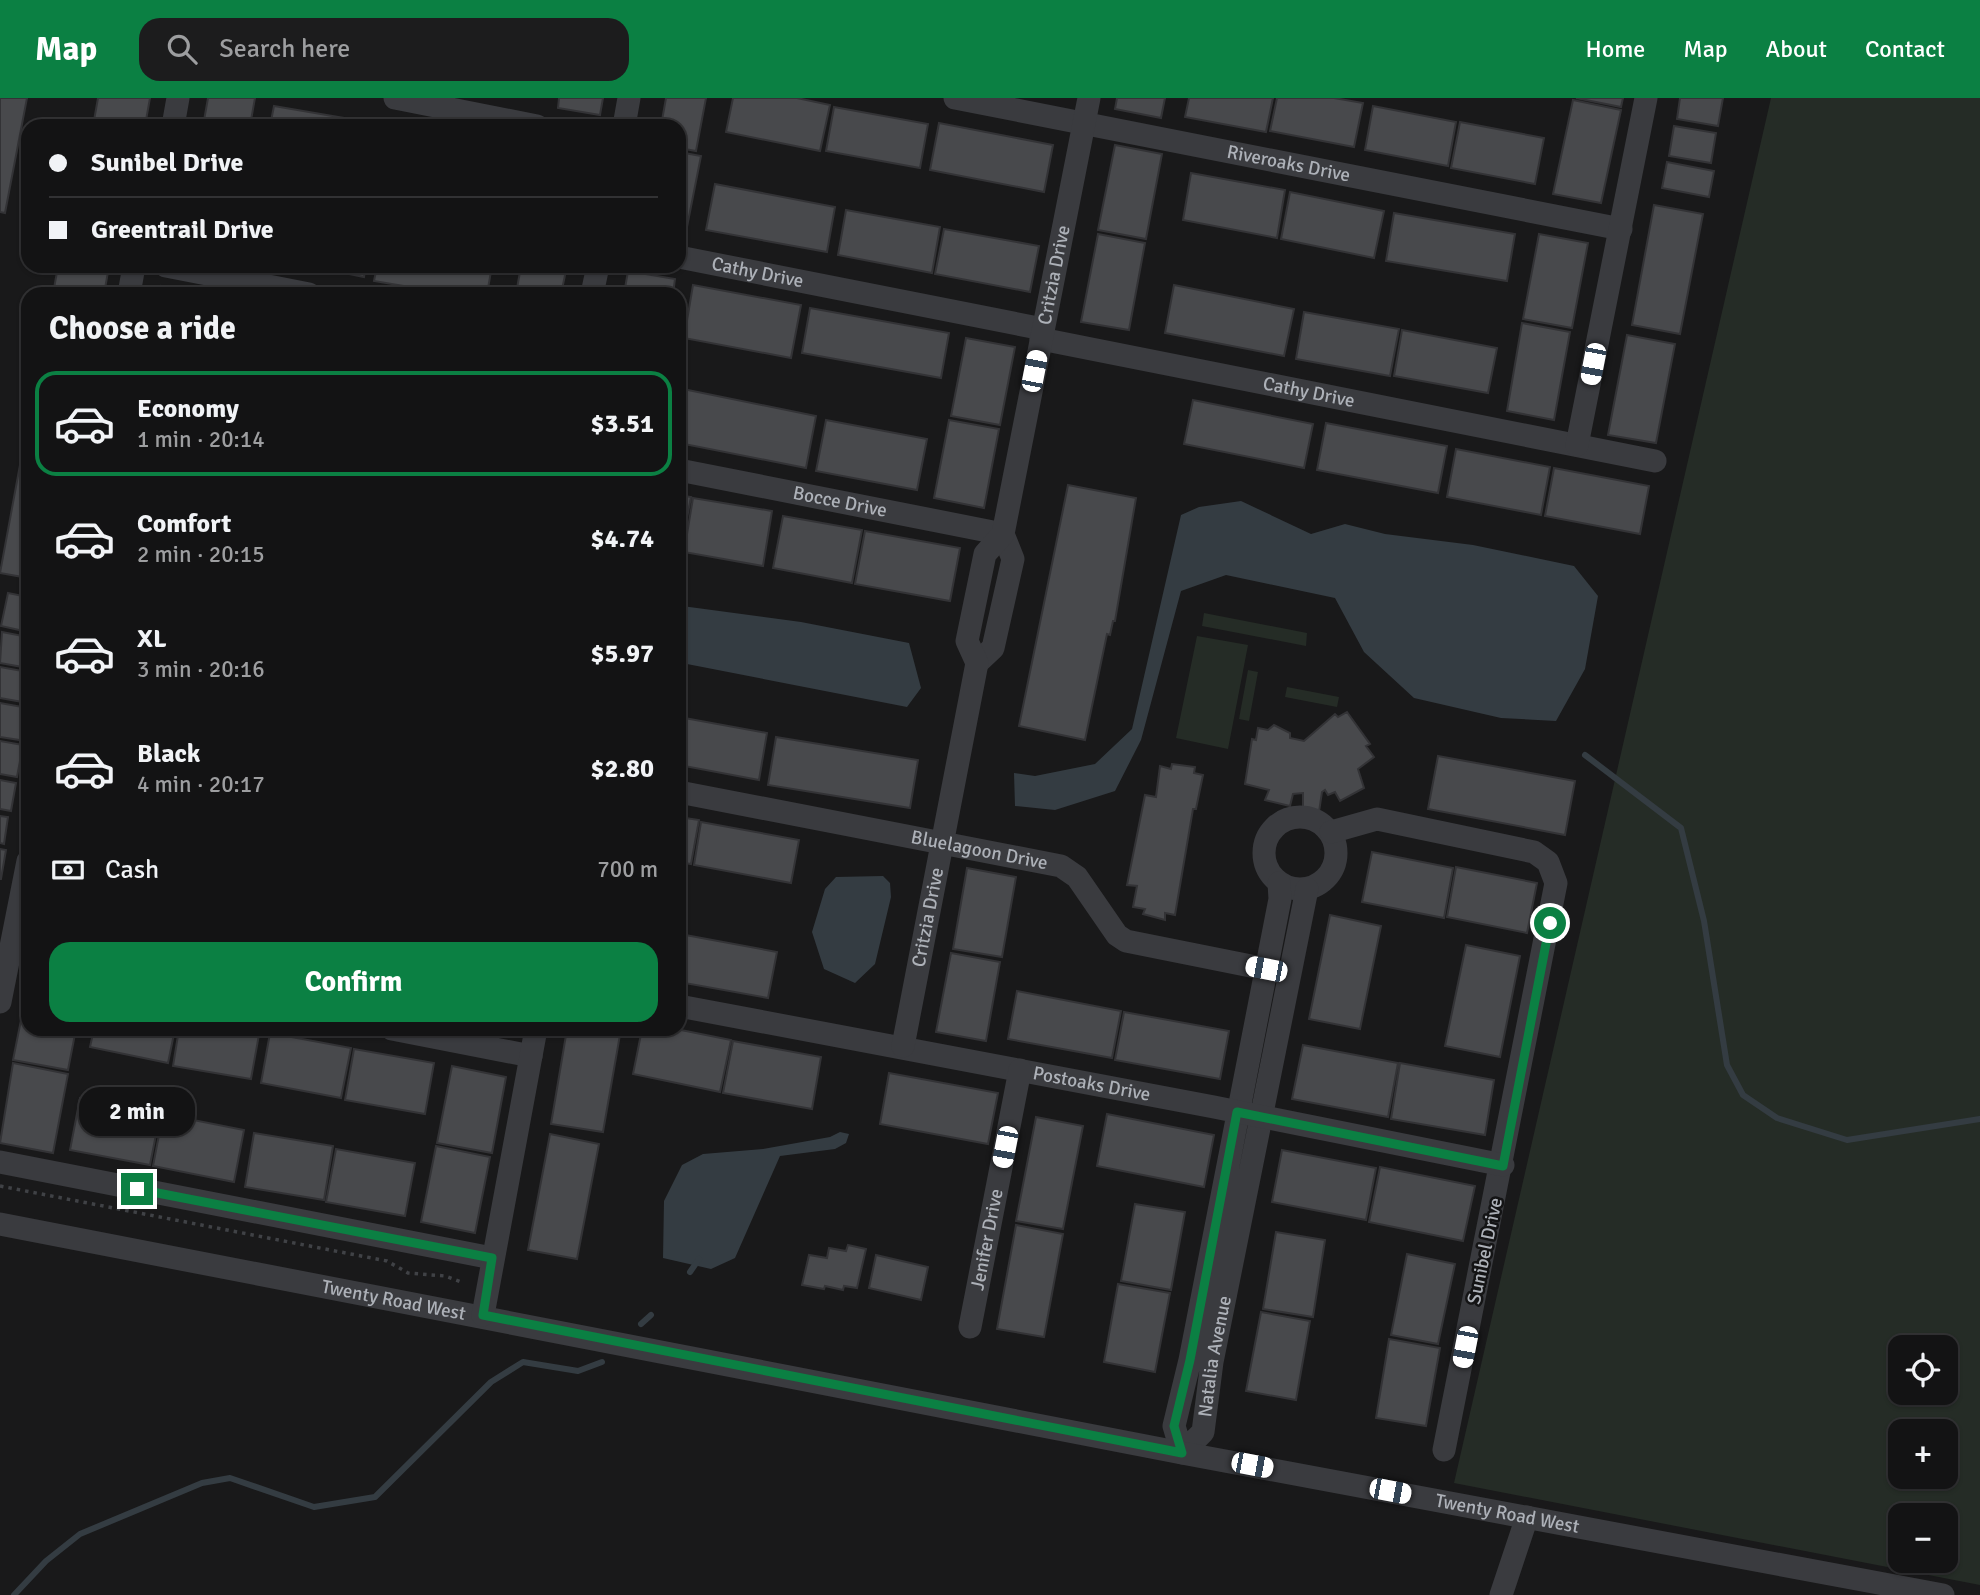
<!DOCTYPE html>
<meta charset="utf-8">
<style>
:root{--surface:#131314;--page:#1c1c1d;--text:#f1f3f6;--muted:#9d9ea0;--line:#323234;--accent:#0b8043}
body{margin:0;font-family:Signika,sans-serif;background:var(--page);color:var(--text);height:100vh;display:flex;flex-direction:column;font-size:26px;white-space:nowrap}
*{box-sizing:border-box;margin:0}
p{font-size:23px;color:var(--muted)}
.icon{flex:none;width:38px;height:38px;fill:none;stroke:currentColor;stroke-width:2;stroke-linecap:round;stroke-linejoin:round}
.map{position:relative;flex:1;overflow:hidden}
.drawer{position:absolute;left:21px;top:189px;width:665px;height:749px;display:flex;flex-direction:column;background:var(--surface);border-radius:21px;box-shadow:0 2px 5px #0004,0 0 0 2px var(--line)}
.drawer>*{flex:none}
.top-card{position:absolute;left:21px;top:21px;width:665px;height:154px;border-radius:21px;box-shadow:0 2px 5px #0004,0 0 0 2px var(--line);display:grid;align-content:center;height:154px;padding:0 28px;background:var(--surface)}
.fabs{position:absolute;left:1888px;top:1237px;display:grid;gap:14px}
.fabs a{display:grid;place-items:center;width:70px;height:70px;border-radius:14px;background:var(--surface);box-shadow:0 2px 5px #0004,0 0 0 2px var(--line);font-size:35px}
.end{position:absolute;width:32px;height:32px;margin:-16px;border:9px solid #0b8043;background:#fff;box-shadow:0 0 0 4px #fff}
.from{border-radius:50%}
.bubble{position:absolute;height:49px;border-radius:21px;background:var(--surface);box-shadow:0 2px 5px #0004,0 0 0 2px var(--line);font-size:23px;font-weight:800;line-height:49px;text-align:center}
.car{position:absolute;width:21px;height:42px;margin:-21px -10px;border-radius:9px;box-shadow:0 0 5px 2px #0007;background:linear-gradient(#fff 24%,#345 0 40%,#fff 0 76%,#345 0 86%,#fff 0)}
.top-card b{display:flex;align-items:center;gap:24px;height:66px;font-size:26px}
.top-card b+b{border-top:2px solid var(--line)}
.top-card i{width:18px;height:18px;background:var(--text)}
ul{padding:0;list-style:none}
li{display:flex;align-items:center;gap:21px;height:105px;margin:0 14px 10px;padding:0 14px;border:4px solid transparent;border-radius:21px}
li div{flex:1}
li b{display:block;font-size:26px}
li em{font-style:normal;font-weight:800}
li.on{border-color:var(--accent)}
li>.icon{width:63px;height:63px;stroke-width:1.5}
h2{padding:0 28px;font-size:32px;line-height:84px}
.pay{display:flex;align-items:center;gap:18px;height:77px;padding:0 28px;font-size:26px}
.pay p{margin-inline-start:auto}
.action{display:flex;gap:14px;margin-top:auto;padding:14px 28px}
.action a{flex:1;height:80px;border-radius:21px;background:var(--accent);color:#fff;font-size:28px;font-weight:800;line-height:80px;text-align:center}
header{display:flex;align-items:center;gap:42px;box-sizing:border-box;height:98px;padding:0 35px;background:var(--accent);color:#fff}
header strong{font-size:33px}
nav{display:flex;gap:38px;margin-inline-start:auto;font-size:24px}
.search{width:490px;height:63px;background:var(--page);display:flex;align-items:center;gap:18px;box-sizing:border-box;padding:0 24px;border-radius:21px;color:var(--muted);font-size:26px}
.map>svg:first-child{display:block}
.green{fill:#252c26;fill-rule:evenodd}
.water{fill:#343c42}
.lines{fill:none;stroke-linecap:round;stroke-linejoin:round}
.stream{stroke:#343c42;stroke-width:6}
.building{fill:#48494c;stroke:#333336;stroke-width:2}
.path{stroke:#404246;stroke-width:3.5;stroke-dasharray:3.5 5;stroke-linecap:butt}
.minor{stroke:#3a3b3f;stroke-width:23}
.route{stroke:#0b8043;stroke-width:9}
.labels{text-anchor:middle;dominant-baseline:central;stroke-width:5;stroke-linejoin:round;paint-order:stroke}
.street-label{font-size:19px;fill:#adb1b8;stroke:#141415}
</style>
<header>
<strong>Map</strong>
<div class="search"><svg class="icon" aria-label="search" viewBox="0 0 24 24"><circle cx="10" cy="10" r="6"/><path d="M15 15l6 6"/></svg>Search here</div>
<nav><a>Home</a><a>Map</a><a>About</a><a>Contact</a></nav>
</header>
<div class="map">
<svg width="1980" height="1497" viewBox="0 0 1980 1497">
<rect width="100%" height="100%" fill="#19191a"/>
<path class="green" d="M 1771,0 L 1980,0 L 1980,1487 L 1454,1385 ZM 1900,1250 L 1946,1250 L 1946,1295 L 1900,1295 ZM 1900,1334 L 1946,1334 L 1946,1379 L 1900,1379 ZM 1900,1418 L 1946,1418 L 1946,1463 L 1900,1463 Z
M 1204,515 L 1307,535 L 1306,548 L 1202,528 Z
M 1197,538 L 1248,547 L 1228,651 L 1176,640 Z
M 1248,572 L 1258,574 L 1249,623 L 1239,621 Z
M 1287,589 L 1339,599 L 1337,609 L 1285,599 Z"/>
<path class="water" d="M 1241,403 L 1311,436 L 1345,426 L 1385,436 L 1473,447 L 1574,468 L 1598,498 L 1585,571 L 1556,623 L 1501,620 L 1414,600 L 1364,554 L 1335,500 L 1226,477 L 1181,493 L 1141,642 L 1115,693 L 1055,712 L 1015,708 L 1014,675 L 1035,678 L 1095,666 L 1132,631 L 1181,417 L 1199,409 Z
M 682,508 L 801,524 L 909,545 L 921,590 L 907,609 L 687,566 L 679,567 Z
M 883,778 L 890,785 L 891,799 L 875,866 L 855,885 L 824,871 L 812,834 L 825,791 L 836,779 Z
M 840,1034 L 849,1036 L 846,1045 L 835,1051 L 780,1058 L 735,1160 L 711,1171 L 663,1160 L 664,1103 L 682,1067 L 703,1056 L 763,1051 L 830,1039 Z"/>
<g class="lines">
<path class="stream" d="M 1585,657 L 1681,730 L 1704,823 L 1727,967 L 1743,997 L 1777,1020 L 1847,1042 L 1980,1021
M 690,1174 L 699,1161
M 641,1226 L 651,1217
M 14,1497 L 46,1463 L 80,1436 L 202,1385 L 230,1380 L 314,1409 L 375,1399 L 491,1284 L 523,1264 L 578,1273 L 602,1264"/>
</g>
<path class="building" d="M 0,0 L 27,0 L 5,115 L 0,114 Z
M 98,0 L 150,0 L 145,28 L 93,28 Z
M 208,0 L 255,0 L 250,28 L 203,28 Z
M 559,0 L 603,0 L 600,17 L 558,10 Z
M 666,0 L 706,0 L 696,53 L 679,50 L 679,28 L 661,28 Z
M 733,0 L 797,0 L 830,7 L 820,53 L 726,34 Z
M 1117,0 L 1165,0 L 1161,20 L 1115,11 Z
M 1189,0 L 1273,0 L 1266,34 L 1185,19 Z
M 1277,0 L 1334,0 L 1363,5 L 1354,49 L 1270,33 Z
M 1576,0 L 1623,0 L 1621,9 Z
M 1680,0 L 1723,0 L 1718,28 L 1677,21 Z
M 1573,2 L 1621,12 L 1601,105 L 1553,96 Z
M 274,8 L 391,28 L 270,28 Z
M 1373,8 L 1456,24 L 1448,68 L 1365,52 Z
M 834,9 L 928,26 L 920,70 L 826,53 Z
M 1460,24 L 1544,40 L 1535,86 L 1451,70 Z
M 939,25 L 1053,47 L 1044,94 L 930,72 Z
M 1674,28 L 1716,35 L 1711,65 L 1669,58 Z
M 1115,47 L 1162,56 L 1146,141 L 1098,132 Z
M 679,54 L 701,58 L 685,139 L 679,138 Z
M 1667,64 L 1714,73 L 1709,99 L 1662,90 Z
M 1191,75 L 1285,92 L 1277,140 L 1183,122 Z
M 715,86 L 835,109 L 827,154 L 706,132 Z
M 1290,94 L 1384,113 L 1374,160 L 1281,141 Z
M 1654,107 L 1703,116 L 1680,236 L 1632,227 Z
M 846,112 L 940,129 L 932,175 L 838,157 Z
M 1394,115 L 1515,136 L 1507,183 L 1386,163 Z
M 944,131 L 1039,148 L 1030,194 L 935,176 Z
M 1098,136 L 1145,145 L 1129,232 L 1081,224 Z
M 1539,136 L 1588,145 L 1572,230 L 1523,221 Z
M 58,168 L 108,174 L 104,196 L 53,196 Z
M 310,168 L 366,168 L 364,179 Z
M 377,168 L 492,168 L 487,196 L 451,196 L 374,183 Z
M 521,168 L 567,168 L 561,196 L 516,196 Z
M 628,173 L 675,181 L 673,196 L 624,196 Z
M 693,187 L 801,207 L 791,260 L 684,240 Z
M 1174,187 L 1294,211 L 1284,258 L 1165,235 Z
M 161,188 L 204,196 L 160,196 Z
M 810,210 L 949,235 L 941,280 L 802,255 Z
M 1304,214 L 1399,231 L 1390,278 L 1296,261 Z
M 1522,225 L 1570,234 L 1554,322 L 1507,313 Z
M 1402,232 L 1497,250 L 1488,295 L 1394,278 Z
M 1627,237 L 1675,246 L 1656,345 L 1608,337 Z
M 966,240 L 1015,249 L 1000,327 L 951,318 Z
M 683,291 L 816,318 L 806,370 L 679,345 Z
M 1193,302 L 1313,326 L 1304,370 L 1184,346 Z
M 826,322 L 927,341 L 917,392 L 816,373 Z
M 949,322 L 999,331 L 984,410 L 934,400 Z
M 1326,325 L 1447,348 L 1438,395 L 1317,372 Z
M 25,340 L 28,340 L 28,480 L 0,475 Z
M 1456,351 L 1550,369 L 1541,417 L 1447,399 Z
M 1554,370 L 1649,388 L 1640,436 L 1545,418 Z
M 1068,387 L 1136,400 L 1115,523 L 1113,523 L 1110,537 L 1107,536 L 1085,642 L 1019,628 Z
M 679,397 L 691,399 L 681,451 L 679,450 Z
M 693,400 L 772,413 L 763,468 L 684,454 Z
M 783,418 L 862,432 L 852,485 L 773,470 Z
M 865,433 L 960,450 L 950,503 L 855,486 Z
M 8,495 L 28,499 L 28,534 L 1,528 Z
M 2,534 L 28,539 L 28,570 L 0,565 Z
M 0,569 L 28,574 L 28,605 L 0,600 Z
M 0,605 L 28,610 L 26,643 L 0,639 Z
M 1347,614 L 1370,646 L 1366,648 L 1374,659 L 1358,671 L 1364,690 L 1340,703 L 1335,694 L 1328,697 L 1325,692 L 1322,694 L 1319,714 L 1303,709 L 1303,695 L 1293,696 L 1290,708 L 1265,702 L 1269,692 L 1245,686 L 1252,641 L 1256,642 L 1258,630 L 1268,632 L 1274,627 L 1290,635 L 1290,640 L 1304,643 L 1335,616 L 1338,619 Z
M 679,619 L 767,635 L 759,682 L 679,667 Z
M 776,639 L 918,662 L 910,710 L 768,687 Z
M 0,643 L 23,647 L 17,679 L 0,676 Z
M 1438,658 L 1575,683 L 1565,737 L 1428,711 Z
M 1172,666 L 1195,669 L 1194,675 L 1203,677 L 1196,711 L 1193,711 L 1175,817 L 1165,815 L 1165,822 L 1143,816 L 1145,811 L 1133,809 L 1137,788 L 1127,787 L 1145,697 L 1156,699 L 1160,668 L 1171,671 Z
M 0,682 L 16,685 L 11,713 L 0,711 Z
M 0,718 L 8,719 L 4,746 L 0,745 Z
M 679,719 L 699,722 L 691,766 L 679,764 Z
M 701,724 L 799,742 L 791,785 L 694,767 Z
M 0,751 L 6,752 L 1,781 L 0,781 Z
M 1372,754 L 1453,770 L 1444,820 L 1362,804 Z
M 1456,769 L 1537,785 L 1527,835 L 1447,819 Z
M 967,770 L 1016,779 L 1002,859 L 953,851 Z
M 1330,817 L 1381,828 L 1360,931 L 1309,921 Z
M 680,836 L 777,854 L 768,900 L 679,884 Z
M 1466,847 L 1520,858 L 1500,959 L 1445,948 Z
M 951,855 L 1000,864 L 986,943 L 936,934 Z
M 28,887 L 28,931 L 76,931 L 68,972 L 13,962 Z
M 1017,893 L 1121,913 L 1112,960 L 1008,941 Z
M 1124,914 L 1229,933 L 1220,981 L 1115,962 Z
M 94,931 L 175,931 L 168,965 L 90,949 Z
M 179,931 L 260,931 L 251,981 L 173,968 Z
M 567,931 L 621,931 L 603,1034 L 551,1026 Z
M 642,931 L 676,931 L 731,942 L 720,994 L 633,976 Z
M 270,935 L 351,950 L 341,1000 L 261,985 Z
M 733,943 L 821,959 L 812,1011 L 723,995 Z
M 1303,947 L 1398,965 L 1388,1019 L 1292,1001 Z
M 354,951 L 434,965 L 425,1016 L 345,1002 Z
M 13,965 L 68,976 L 53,1055 L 0,1045 Z
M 1400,965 L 1494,982 L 1485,1037 L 1391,1021 Z
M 452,968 L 506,979 L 492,1055 L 437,1045 Z
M 889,975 L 998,995 L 988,1046 L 880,1026 Z
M 80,1000 L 160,1016 L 150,1067 L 70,1052 Z
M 163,1016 L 244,1032 L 234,1084 L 153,1068 Z
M 1107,1016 L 1214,1037 L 1204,1089 L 1097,1068 Z
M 1036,1019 L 1083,1028 L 1063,1131 L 1016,1123 Z
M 254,1035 L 333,1048 L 324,1102 L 245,1089 Z
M 550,1036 L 599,1046 L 577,1161 L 528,1152 Z
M 436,1048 L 490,1059 L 475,1135 L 421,1124 Z
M 336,1051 L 415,1065 L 405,1118 L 326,1104 Z
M 1282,1052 L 1376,1070 L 1366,1122 L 1272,1104 Z
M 1380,1069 L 1475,1088 L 1463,1143 L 1369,1124 Z
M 1135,1106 L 1185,1114 L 1171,1192 L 1121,1183 Z
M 1016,1127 L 1063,1136 L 1044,1239 L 997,1231 Z
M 1276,1134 L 1325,1142 L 1313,1219 L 1263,1211 Z
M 848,1147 L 866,1151 L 857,1190 L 844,1188 L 843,1192 L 825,1188 L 824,1191 L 802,1187 L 809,1157 L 827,1160 L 829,1150 L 846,1153 Z
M 1407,1156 L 1455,1166 L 1438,1246 L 1391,1237 Z
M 876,1157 L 928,1169 L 921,1202 L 869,1190 Z
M 1118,1186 L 1170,1195 L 1155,1274 L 1104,1264 Z
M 1261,1214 L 1310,1223 L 1296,1302 L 1246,1293 Z
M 1389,1241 L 1440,1250 L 1426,1328 L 1376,1320 Z"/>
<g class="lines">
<path class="path" d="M 0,1088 L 387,1163 L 408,1175 L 445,1178 L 461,1184"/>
<g class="minor">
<path d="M 395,0 L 537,28"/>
<path id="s1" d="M 955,0 L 1621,131"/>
<path d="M 173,28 L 178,0"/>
<path d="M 624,28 L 629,0"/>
<path id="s2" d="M 679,159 L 1043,231"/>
<path d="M 166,168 L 309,196"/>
<path d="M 129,196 L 134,168"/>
<path d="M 592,196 L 598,168"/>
<path id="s3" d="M 1041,241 L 1655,363"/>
<path d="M 1577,347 L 1646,0"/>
<path id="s4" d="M 679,372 L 1003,436"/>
<path d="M 977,565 L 993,550 L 1013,461 L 1003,436"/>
<path id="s5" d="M 679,694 L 1061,768 L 1077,779 L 1117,837 L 1126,843 L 1281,874"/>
<circle cx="1300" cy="755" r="36"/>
<path d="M 1331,734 L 1377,721 L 1534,754 L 1548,764 L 1556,785 L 1444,1352"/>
<path id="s6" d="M 1279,785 L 1280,801 L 1190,1262 L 1174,1328 L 1182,1355 L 1203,1334 L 1212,1264 L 1307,791"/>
<path d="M 0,904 L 28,763"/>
<path id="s7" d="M 679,908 L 1214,1009 L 1503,1067"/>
<path d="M 392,931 L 531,958"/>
<path id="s8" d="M 903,948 L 977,565 L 967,543 L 985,456 L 1003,436 L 1089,0"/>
<path d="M 0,1064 L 492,1160"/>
<path id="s9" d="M 0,1126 L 1182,1355 L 1943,1497"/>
<path d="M 483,1217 L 536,931"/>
<path id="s10" d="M 970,1229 L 1020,972"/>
<path d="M 1501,1497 L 1527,1419"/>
</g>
</g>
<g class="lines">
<path class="route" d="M 137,1091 L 492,1160 L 483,1217 L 1182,1355 L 1174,1328 L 1190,1262 L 1237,1014 L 1503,1068 L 1550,825"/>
</g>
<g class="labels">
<g class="street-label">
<text stroke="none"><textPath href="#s1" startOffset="340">Riveroaks Drive</textPath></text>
<text stroke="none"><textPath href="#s2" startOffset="80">Cathy Drive</textPath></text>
<text stroke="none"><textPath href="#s8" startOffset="794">Critzia Drive</textPath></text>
<text stroke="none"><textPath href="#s3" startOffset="273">Cathy Drive</textPath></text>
<text stroke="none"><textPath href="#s4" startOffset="164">Bocce Drive</textPath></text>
<text stroke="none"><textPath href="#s5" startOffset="306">Bluelagoon Drive</textPath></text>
<text stroke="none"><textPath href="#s8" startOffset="131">Critzia Drive</textPath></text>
<text stroke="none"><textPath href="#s7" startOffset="420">Postoaks Drive</textPath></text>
<text stroke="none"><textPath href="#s10" startOffset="89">Jenifer Drive</textPath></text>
<text transform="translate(1485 1153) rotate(-78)">Sunibel Drive</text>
<text stroke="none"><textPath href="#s9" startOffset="401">Twenty Road West</textPath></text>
<text stroke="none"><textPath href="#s6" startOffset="688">Natalia Avenue</textPath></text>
<text stroke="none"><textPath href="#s9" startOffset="1535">Twenty Road West</textPath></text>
</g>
</g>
</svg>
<div class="fabs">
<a><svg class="icon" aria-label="locate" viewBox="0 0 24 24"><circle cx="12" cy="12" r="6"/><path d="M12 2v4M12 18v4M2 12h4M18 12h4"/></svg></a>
<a>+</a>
<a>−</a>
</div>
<i class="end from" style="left:1550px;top:825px"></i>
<i class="end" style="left:137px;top:1091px"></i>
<div class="bubble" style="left:79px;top:989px;width:116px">2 min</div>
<i class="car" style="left:1593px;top:266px;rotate:191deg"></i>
<i class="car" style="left:1034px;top:273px;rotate:11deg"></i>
<i class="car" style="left:1266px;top:871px;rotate:281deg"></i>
<i class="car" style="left:1005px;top:1049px;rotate:191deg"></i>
<i class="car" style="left:1465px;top:1249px;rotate:191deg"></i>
<i class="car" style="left:1252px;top:1367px;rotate:101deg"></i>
<i class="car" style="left:1390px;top:1393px;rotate:101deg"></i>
<div class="top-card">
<b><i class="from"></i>Sunibel Drive</b>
<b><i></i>Greentrail Drive</b>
</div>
<section class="drawer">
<h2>Choose a ride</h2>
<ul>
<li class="on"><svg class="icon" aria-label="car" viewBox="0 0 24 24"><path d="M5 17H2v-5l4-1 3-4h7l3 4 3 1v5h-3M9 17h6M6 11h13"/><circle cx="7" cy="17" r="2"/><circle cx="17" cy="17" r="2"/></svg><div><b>Economy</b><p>1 min · 20:14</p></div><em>$3.51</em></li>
<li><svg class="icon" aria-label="car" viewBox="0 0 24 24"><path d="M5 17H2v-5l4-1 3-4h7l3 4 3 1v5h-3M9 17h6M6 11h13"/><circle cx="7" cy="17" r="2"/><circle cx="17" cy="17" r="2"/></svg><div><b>Comfort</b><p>2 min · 20:15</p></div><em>$4.74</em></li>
<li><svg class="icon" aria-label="car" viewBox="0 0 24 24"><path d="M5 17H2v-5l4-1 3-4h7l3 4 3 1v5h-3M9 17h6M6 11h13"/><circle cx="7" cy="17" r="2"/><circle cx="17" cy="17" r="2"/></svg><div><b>XL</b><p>3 min · 20:16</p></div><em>$5.97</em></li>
<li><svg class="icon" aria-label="car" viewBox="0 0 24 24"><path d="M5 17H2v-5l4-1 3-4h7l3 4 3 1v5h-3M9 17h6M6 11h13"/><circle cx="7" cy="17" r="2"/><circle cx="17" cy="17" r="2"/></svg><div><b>Black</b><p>4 min · 20:17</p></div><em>$2.80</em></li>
</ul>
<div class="pay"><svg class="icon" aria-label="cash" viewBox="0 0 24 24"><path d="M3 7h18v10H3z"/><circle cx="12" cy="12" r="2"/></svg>Cash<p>700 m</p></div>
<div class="action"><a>Confirm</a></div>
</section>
</div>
